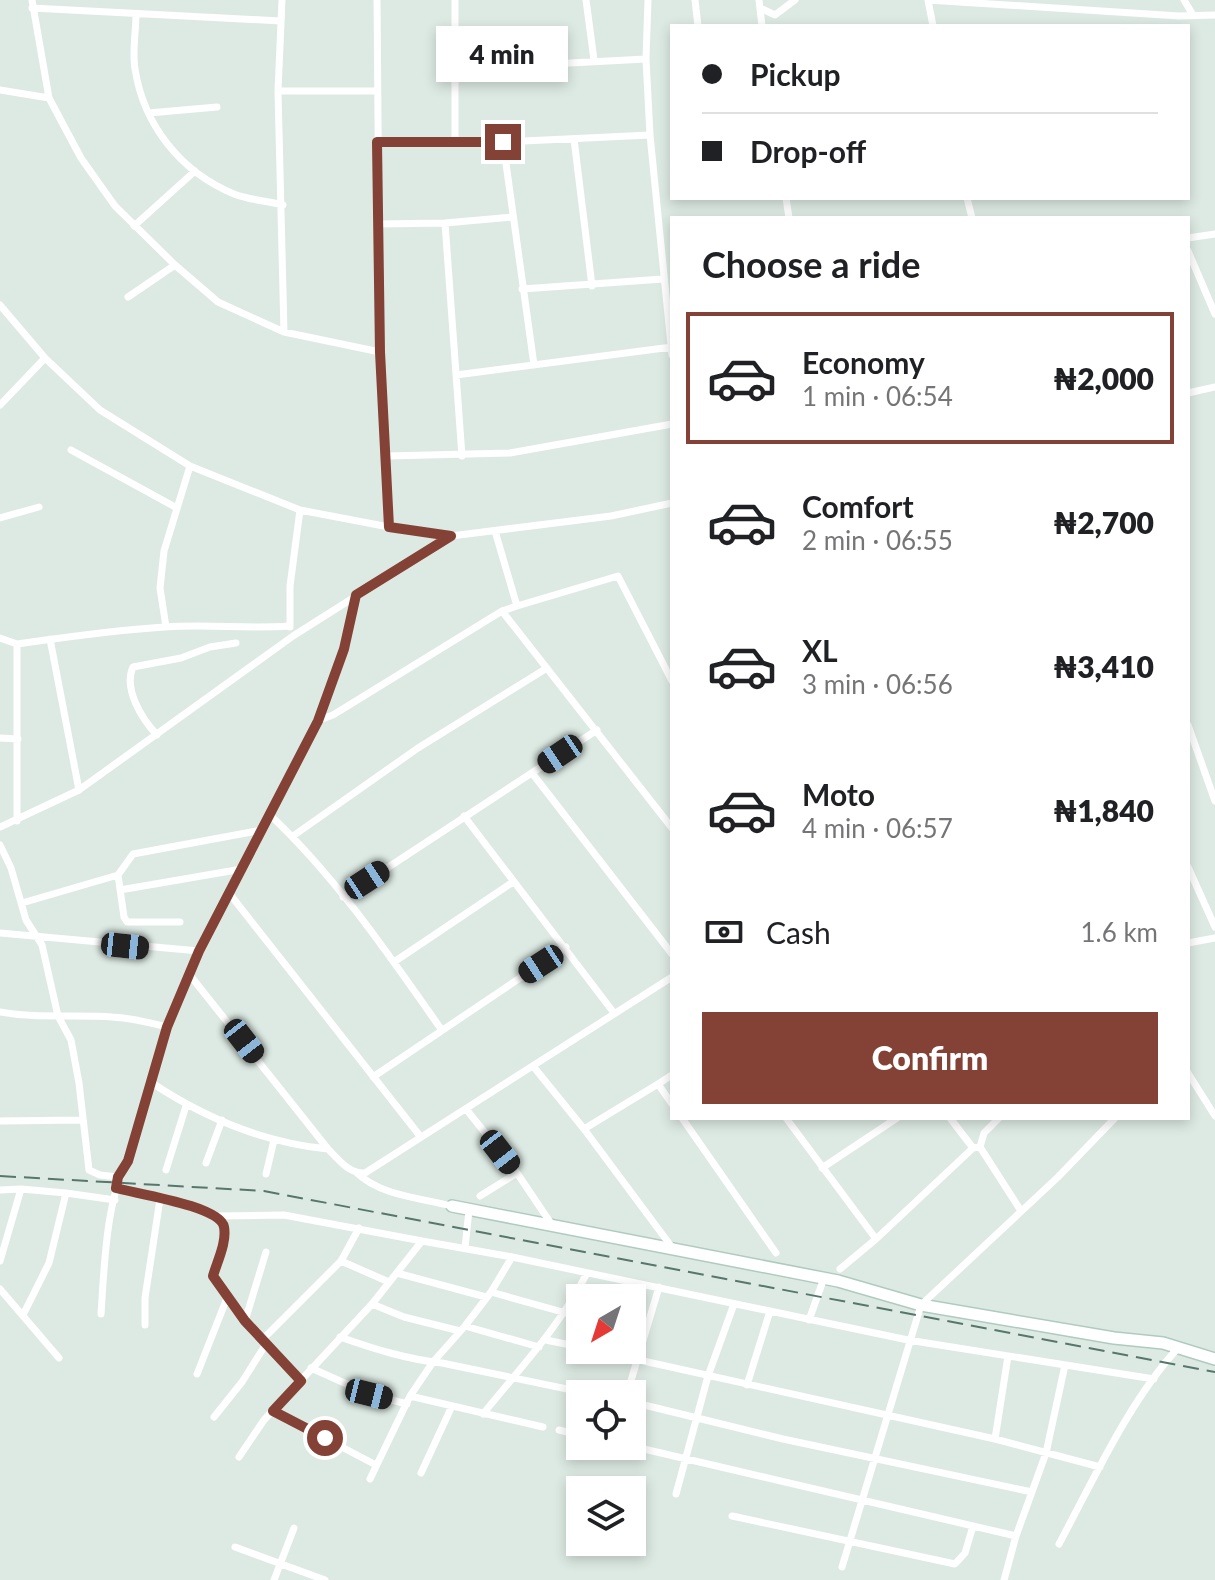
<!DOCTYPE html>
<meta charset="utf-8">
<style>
:root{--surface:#fff;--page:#f6f6f6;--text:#202124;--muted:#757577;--line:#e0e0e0;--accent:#834235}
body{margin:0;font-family:Lato,sans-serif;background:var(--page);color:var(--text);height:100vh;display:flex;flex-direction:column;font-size:30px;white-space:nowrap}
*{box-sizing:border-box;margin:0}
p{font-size:26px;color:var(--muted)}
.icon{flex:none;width:44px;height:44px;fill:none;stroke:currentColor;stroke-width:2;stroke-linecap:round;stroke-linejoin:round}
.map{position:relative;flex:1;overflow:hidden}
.sheet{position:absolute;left:670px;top:216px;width:520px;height:904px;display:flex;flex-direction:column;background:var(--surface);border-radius:0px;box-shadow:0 4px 12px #0003}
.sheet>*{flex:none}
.guide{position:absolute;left:670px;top:24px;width:520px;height:176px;border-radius:0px;box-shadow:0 4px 12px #0003;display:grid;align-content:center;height:176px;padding:0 32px;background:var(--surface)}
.needle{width:52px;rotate:219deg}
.tools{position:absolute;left:566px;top:1284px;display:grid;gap:16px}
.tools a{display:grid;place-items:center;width:80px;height:80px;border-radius:0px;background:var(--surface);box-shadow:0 4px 12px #0003;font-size:40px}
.end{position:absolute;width:36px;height:36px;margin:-18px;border:10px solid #834235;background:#fff;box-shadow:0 0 0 4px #fff}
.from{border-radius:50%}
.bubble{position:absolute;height:56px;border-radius:0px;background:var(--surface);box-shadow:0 4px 12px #0003;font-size:26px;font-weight:800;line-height:56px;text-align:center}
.car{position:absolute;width:24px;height:48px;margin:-24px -12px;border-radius:10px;box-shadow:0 0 6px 2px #0007;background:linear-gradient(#222 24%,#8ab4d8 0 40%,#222 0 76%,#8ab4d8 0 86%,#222 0)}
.guide b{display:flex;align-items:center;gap:28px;height:76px;font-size:30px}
.guide b+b{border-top:2px solid var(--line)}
.guide i{width:20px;height:20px;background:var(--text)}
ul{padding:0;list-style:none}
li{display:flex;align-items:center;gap:24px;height:132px;margin:0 16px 12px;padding:0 16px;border:4px solid transparent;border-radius:0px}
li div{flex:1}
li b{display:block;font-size:30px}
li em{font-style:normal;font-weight:800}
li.current{border-color:var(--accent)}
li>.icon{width:72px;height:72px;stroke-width:1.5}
h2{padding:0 32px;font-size:36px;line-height:96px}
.pay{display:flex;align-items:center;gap:20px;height:88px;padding:0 32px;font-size:30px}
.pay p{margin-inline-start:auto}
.cta{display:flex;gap:16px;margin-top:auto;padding:16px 32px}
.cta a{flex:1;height:92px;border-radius:0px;background:var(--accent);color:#fff;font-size:32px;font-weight:800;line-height:92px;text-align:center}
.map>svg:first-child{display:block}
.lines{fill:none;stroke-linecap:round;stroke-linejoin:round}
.secondary-casing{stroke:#afcbbf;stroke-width:14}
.minor{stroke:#fff;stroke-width:7}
.secondary{stroke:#fff;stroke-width:11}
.rail{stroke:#57766c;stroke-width:2;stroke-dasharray:16 8;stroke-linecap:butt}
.route{stroke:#834235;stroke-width:10}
</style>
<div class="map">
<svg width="1215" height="1580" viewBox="0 0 1215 1580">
<rect width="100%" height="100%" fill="#ddeae3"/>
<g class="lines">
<defs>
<path id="secondary" d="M 452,1206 L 838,1281 L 921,1305 L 1114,1338 L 1163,1343 L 1215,1359"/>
</defs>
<use href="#secondary" class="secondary-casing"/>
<path class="minor" d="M 32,0 L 49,98 L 81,158 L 115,206 L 175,265 L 218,302 L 284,332 L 380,352
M 282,0 L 278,91 L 284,332
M 377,0 L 380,352 L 389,527
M 455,0 L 455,141
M 586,0 L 594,60
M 648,0 L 646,59 L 650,135 L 672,355
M 695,0 L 698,26
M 759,0 L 762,26
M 1184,0 L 1193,15
M 32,8 L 281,21
M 760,8 L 775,15 L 795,0
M 136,14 C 136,31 132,52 135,69 C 144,126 181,172 234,194 C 249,200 267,201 283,205
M 933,26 L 928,0 L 1179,16 L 1215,15
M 455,69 L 646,59
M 0,90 L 49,98
M 278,91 L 377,91
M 149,113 L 217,107
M 574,139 L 592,286
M 377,142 L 503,142 L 650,135
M 503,142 L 534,365
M 786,198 L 789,218
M 967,198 L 972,218
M 445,223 L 462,456
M 379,224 L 445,223 L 512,217
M 134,226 L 195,171
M 1188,238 L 1215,234
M 1188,251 L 1215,314
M 522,289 L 663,279
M 128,297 L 175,265
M 0,305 L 45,358 L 100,410 L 190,466 L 300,510 L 389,527 L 451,536 L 611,516 L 672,503
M 456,375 L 672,347
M 1188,393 L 1215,387
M 0,405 L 45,358
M 71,450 L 177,508
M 387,456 L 510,453 L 672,424
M 0,518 L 39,507
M 495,531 L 517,606 L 502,611
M 517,606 L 618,576 L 672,681
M 166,627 L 160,588 L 164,551 L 190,466
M 290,627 L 290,586 L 300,510
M 0,638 L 17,644 C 66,637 116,630 165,627 C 207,624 248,629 289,626
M 50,639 L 79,790
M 319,720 L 333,715 L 502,611 L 672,828
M 1188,725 L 1215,801
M 157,735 C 142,719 123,689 133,667 L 181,658 L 210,647 L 236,643
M 0,738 L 18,739
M 532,773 L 672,954
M 270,815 C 336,877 389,955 441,1029
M 464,816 L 614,1013
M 17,821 L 17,644
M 0,827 L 79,790 L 293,636 L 451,536
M 293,836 L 418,748 L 547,668
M 0,845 L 11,868 L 26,920 L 42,945 L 58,1016 L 71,1040 L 79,1083 L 89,1170 L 100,1175 L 118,1177
M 1188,867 L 1215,927
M 118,875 L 124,917 L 127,922 L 180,922
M 120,890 L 242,869
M 229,893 L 420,1136
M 343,897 L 597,730
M 22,903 L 118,875 L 133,854 L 262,830
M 0,933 L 199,951
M 1188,943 L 1215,938
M 394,962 L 513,882
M 189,974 L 328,1149 C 339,1160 349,1174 365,1173 L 672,977
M 0,1012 C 39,1019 73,1014 112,1017 C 131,1018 148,1022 167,1027
M 533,1066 L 584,1129 L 671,1246
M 1188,1073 L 1215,1116
M 373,1077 L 566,947
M 152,1083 C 205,1118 265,1143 328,1149
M 658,1084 L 672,1075
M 466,1109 L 517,1173
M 682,1118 L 776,1253
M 786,1118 L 876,1239 L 840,1269
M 950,1118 L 973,1148
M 999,1118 L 984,1133 L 980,1147 L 1021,1211
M 0,1121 L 83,1120
M 584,1129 L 658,1084 L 672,1104
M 206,1163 L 222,1120
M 822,1168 L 897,1118
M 166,1170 L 186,1106
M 357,1173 C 381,1196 421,1198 452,1206
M 266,1174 L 274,1140
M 116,1188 L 206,1210 L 217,1216 L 225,1231 L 213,1276 L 245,1321 L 301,1381
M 0,1190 L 21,1189
M 480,1196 L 517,1173 L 552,1225
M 217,1216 L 284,1215 L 422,1241
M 876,1239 L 973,1148 L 980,1147
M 465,1248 L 469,1210
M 0,1261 L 21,1189 L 66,1193
M 341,1261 L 389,1282
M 397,1273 L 486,1297
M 0,1289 L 59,1358
M 491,1292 L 566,1313
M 372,1304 L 404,1317 L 460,1331
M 101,1314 C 104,1271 106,1197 128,1161 L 167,1027 L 199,951 L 318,721 L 344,649 L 356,595
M 23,1315 L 49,1263 L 66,1193 L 115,1200
M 809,1320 L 824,1278
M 245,1321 L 266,1252
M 145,1325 L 145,1298 L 160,1199
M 465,1326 L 539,1347
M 340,1337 C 374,1349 406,1359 442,1363 L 591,1394
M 263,1339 L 341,1261 L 359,1228
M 546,1340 L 580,1347
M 594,1350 L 995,1439 L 1100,1467
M 311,1368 L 369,1394 L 407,1404
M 197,1374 L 227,1298
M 747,1385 L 770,1311
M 627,1394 L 659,1287
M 410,1396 L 543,1427
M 632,1402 L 783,1439 L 1032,1492
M 273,1411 L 376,1465
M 483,1414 C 521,1367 560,1326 587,1273
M 214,1417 L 242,1382 L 266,1344
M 559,1430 L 580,1435
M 995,1439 L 1008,1356
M 631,1446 L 1016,1536
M 239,1457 L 264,1420 L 372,1304 L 422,1241 L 512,1257 L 908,1340 L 1154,1379
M 421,1473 L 452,1406
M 370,1479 L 410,1396 L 433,1362 L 465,1326 L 491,1292 L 512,1257
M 676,1494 L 708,1376 L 734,1304
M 732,1516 L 955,1564 L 965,1553 L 973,1526
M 1059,1544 C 1093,1481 1129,1401 1178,1348
M 235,1547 L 325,1580
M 842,1567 L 921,1305 L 1058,1177 L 1115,1118
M 274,1580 L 294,1528
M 1004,1580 L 1016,1536 L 1046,1453 L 1065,1365"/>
<use href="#secondary" class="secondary"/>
<path class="rail" d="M 0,1176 L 264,1191 L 1215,1372"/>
</g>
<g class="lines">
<path class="route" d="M 325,1438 L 273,1411 L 301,1381 L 245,1321 L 213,1276 C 217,1262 227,1242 224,1227 C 220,1206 138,1194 116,1188 L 118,1177 L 128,1161 L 167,1027 L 199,951 L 318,721 L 344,649 L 356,595 L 451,536 L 389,527 L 380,352 L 377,142 L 503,142"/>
</g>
</svg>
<div class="tools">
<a><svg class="needle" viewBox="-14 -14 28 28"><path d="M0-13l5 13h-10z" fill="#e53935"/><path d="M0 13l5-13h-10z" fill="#757577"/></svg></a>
<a><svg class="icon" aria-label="locate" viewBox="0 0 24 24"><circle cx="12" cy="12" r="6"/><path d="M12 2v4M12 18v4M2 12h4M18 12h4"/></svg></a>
<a><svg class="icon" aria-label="layers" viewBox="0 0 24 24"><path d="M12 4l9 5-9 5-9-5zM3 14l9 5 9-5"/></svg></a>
</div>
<i class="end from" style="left:325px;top:1438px"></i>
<i class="end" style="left:503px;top:142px"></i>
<div class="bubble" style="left:436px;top:26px;width:132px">4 min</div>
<i class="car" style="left:560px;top:754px;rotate:236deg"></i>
<i class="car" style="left:367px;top:880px;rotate:57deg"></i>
<i class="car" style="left:125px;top:946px;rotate:96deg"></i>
<i class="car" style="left:541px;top:964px;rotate:237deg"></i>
<i class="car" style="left:244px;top:1041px;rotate:142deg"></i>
<i class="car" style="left:500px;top:1152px;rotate:142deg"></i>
<i class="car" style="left:369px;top:1394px;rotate:104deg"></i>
<div class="guide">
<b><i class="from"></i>Pickup</b>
<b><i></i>Drop-off</b>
</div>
<section class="sheet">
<h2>Choose a ride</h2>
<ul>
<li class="current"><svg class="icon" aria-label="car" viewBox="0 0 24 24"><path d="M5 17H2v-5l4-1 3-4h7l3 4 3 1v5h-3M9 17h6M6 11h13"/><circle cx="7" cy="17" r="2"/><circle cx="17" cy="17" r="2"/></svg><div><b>Economy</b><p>1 min · 06:54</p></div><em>₦2,000</em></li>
<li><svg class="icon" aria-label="car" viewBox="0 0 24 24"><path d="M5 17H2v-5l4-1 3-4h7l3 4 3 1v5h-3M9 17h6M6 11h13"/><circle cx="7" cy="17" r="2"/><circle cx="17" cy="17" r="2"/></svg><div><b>Comfort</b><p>2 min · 06:55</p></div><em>₦2,700</em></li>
<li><svg class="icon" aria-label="car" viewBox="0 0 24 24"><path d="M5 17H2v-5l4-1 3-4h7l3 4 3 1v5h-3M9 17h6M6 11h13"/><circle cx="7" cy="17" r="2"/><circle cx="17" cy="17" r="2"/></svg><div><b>XL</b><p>3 min · 06:56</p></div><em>₦3,410</em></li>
<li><svg class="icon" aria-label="car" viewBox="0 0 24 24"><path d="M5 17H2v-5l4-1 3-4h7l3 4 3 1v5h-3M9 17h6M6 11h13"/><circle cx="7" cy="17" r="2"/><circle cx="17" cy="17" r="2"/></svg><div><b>Moto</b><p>4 min · 06:57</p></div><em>₦1,840</em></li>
</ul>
<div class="pay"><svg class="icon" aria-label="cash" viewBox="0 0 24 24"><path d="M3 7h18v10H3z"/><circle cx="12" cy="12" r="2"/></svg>Cash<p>1.6 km</p></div>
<div class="cta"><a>Confirm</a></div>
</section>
</div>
